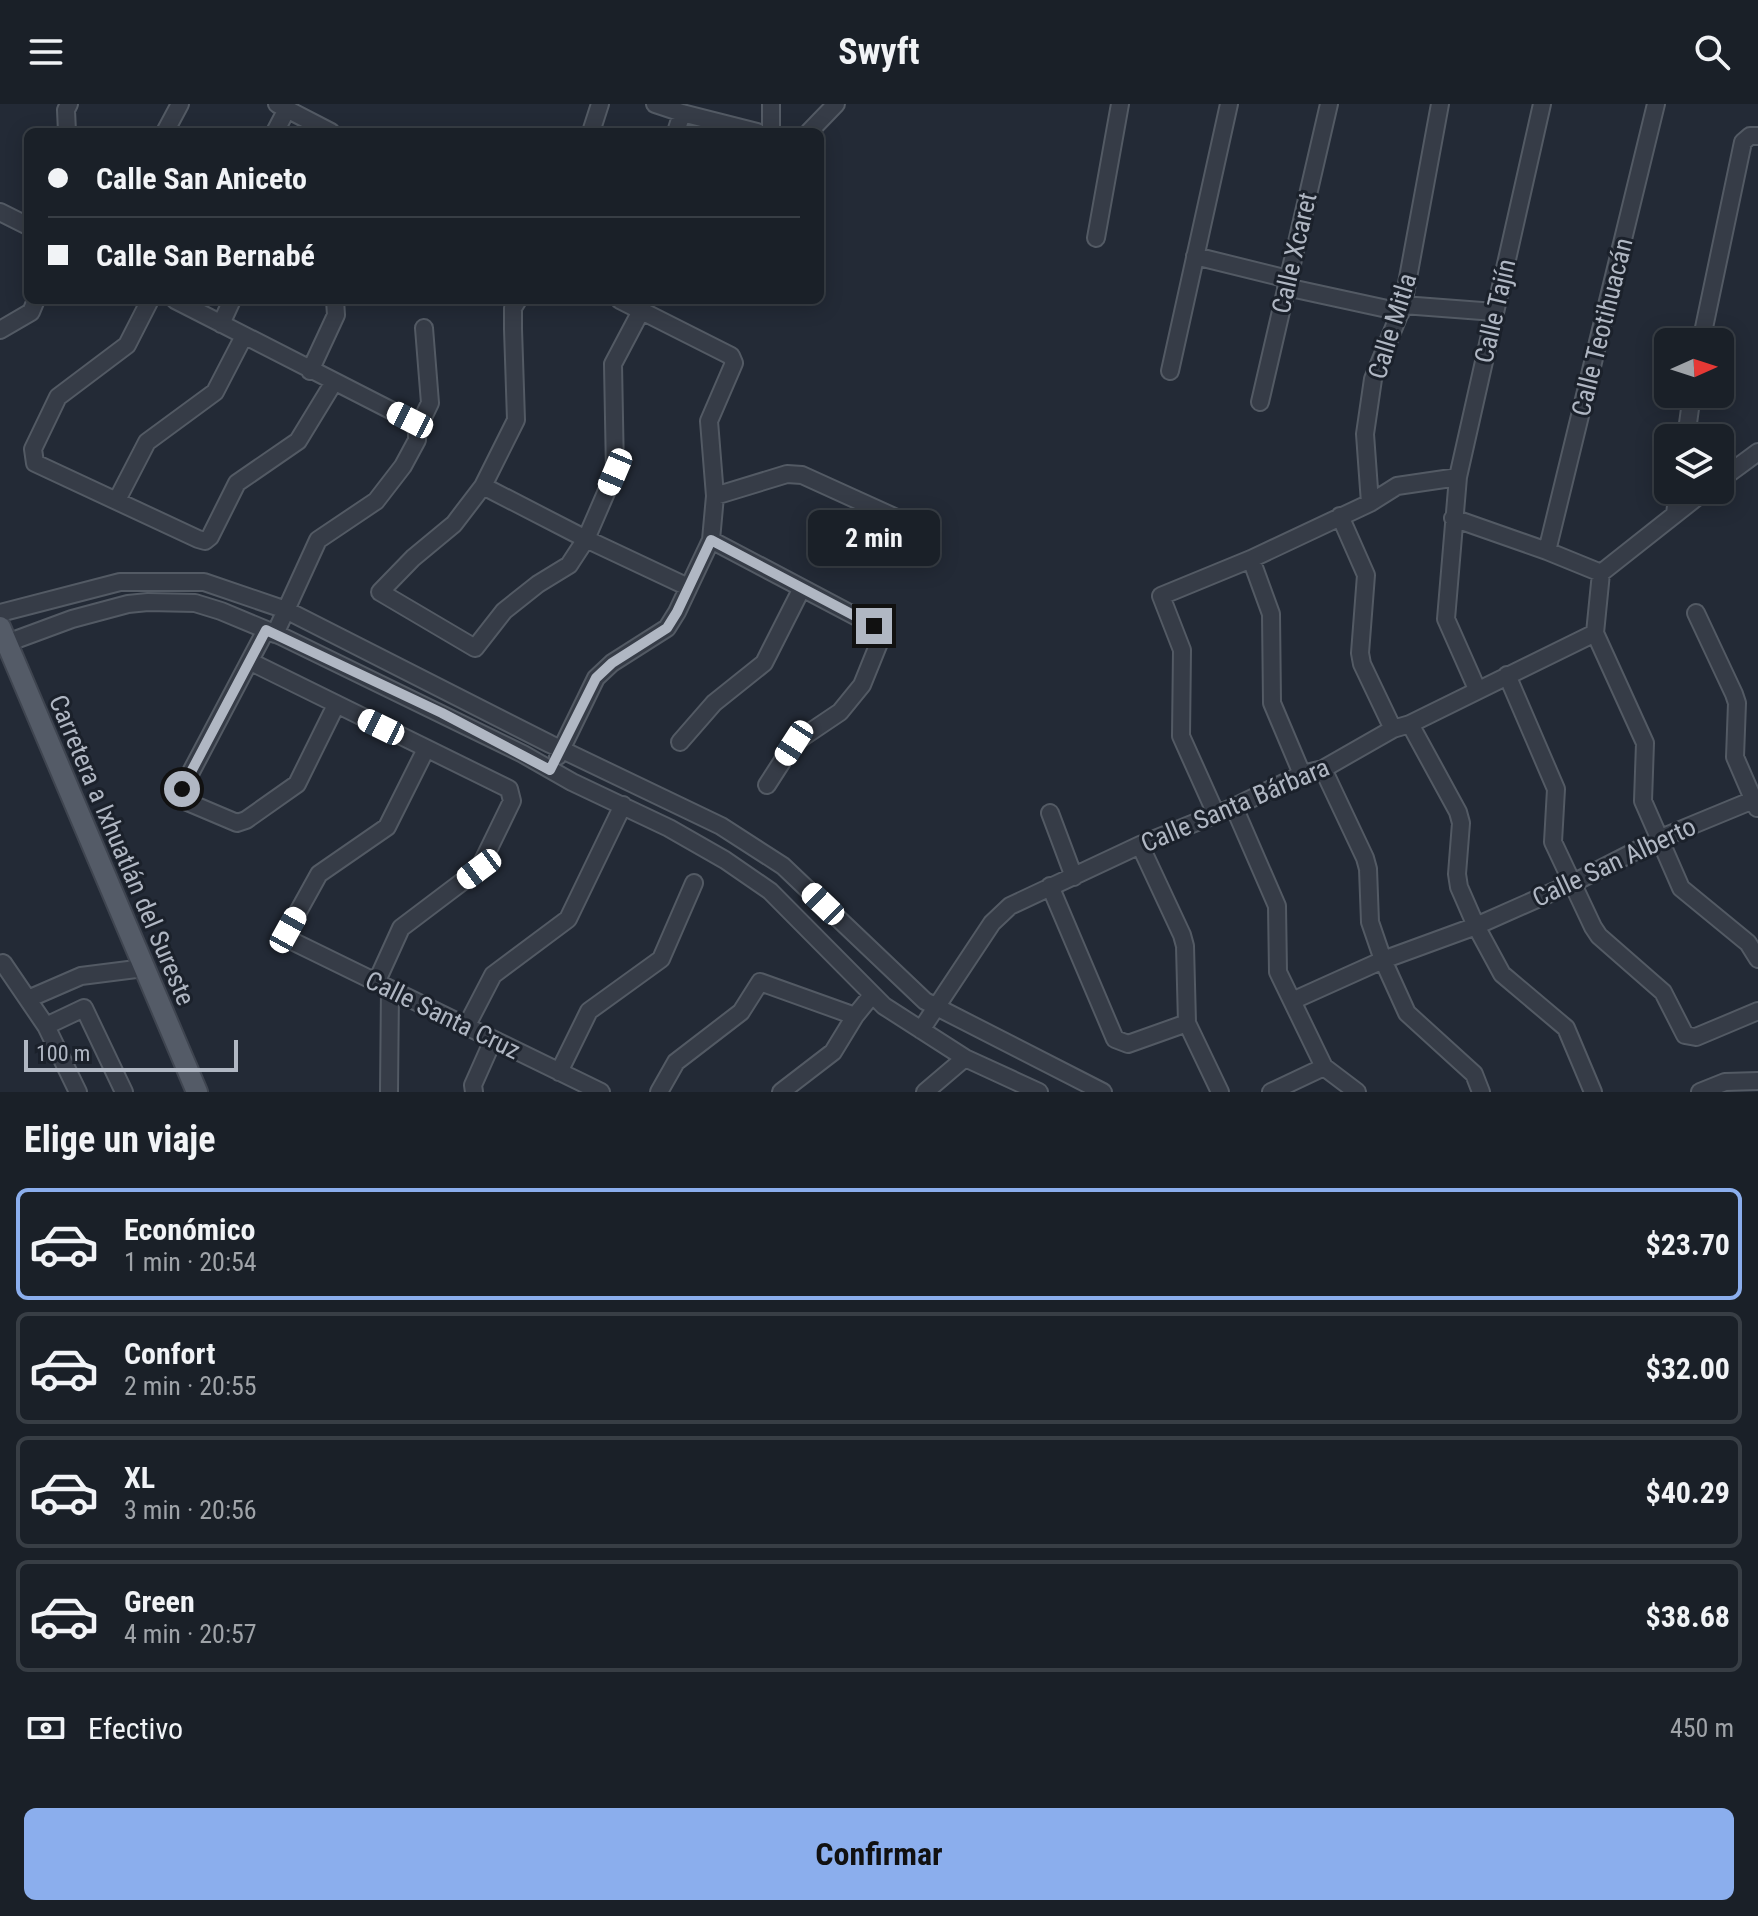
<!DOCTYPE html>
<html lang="es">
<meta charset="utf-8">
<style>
:root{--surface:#1a2028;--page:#232830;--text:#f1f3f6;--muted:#9fa3a8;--line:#383e45;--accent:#8baeed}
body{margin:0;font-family:"Roboto Condensed",sans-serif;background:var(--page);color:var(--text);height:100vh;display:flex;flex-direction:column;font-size:30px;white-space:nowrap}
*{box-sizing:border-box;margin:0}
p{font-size:26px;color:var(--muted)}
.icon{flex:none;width:44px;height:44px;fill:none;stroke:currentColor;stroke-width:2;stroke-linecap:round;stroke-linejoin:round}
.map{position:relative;height:988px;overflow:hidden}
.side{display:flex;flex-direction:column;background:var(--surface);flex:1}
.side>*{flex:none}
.guide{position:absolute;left:24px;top:24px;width:800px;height:176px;border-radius:12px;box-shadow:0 4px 20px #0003,0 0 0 2px var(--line);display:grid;align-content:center;height:176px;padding:0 24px;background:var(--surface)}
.needle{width:52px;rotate:87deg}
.controls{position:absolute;left:1654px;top:224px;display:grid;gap:16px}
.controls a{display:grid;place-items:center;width:80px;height:80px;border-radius:12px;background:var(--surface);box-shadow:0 4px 20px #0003,0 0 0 2px var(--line);font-size:40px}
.scale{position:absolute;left:24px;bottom:20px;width:214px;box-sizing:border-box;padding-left:8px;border:4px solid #b0b7c3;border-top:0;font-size:22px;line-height:28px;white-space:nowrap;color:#b0b7c3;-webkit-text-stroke:6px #1b212b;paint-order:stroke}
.end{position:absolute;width:36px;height:36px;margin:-18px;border:10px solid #b0b7c3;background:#111;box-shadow:0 0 0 4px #111}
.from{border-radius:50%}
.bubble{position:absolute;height:56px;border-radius:12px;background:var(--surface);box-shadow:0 4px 20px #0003,0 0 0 2px var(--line);font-size:26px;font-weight:700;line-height:56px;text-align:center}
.car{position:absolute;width:24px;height:48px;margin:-24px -12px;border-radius:10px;box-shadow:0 0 6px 2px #0007;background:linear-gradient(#fff 24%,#345 0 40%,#fff 0 76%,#345 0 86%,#fff 0)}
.guide b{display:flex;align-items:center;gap:28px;height:76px;font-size:30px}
.guide b+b{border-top:2px solid var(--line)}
.guide i{width:20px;height:20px;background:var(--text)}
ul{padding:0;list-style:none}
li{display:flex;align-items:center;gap:24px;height:112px;margin:0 16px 12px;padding:0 8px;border:4px solid var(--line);border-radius:12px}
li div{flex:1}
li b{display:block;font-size:30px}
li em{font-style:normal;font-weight:700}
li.on{border-color:var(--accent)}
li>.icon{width:72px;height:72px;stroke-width:1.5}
h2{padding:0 24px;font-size:36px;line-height:96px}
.pay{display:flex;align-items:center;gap:20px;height:88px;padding:0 24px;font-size:30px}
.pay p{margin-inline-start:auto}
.button{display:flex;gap:16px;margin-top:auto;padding:16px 24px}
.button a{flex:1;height:92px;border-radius:12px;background:var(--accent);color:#111;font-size:32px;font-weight:700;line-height:92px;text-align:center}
header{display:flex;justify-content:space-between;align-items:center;height:104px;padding:0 24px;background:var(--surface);font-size:36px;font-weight:700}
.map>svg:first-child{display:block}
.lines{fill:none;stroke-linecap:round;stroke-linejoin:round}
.minor-casing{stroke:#535a64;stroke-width:20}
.major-casing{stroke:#3f4550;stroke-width:24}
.minor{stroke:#363c47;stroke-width:16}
.major{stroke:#545b67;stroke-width:20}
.route{stroke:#b0b7c3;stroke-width:10}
.labels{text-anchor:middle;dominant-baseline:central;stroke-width:6;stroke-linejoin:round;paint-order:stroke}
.street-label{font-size:26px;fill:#b0b7c3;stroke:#1b212b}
</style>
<header><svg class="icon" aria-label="menu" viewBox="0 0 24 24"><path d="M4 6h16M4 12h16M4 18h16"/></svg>Swyft<svg class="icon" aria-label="search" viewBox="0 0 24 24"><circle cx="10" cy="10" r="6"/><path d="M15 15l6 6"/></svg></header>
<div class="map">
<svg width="1758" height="988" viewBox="0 0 1758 988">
<rect width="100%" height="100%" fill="#232a36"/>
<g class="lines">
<defs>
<path id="minor" d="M 277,0 L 331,28
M 655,0 L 682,9 L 757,28
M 67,28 L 66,6 L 69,0
M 165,28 L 180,0
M 275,28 L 287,5
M 591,28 L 600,0
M 676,28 L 682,9
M 771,28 L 771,0
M 809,28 L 836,0
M 0,108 L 28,122
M 1096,134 L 1120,0
M 1195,152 L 1288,175
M 1286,183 L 1401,208
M 150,196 L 127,241 L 58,293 L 33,345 L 35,359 L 198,435 L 205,437 L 210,433 L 237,379 L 298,337 L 334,278
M 175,196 L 410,316 L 417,326
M 518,196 L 513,204 L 513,225 L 516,316 L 483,382 L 454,420 L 413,454 L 380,488 L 475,544 L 504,507 L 538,480 L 569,461 L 586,435 L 615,368 L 613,260 L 641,207
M 1403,201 L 1495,208
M 221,220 L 232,196
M 0,226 L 31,208 L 36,196
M 1701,238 L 1743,38 L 1750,32 L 1758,32
M 310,267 L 336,211 L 335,196
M 1170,267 L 1229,0
M 1260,298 L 1329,0
M 1686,334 L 1692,290
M 1720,376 L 1758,348
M 483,382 L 586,435 L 688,483
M 715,392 L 787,370 L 802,371 L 901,416
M 117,396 L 147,338 L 215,288 L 244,232
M 1370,399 L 1365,330 L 1373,275 L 1403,201 L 1440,0
M 1675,410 L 1678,386
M 1340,412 L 1366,471 L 1360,549 L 1362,560 L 1393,625
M 1453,414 L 1547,447 L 1601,469
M 711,436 L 874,522 L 879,539 L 862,581 L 840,608 L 794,639 L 767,681
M 1547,447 L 1656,0
M 1251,455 L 1271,510 L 1272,599 L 1302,670
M 0,509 L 120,478 L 204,478 L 286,506 L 550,640 L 721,722 L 783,762 L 925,897 L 1103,988
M 1696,509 L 1734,590 L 1737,599 L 1735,653 L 1757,704
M 266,526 L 182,685 L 181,692 L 185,697 L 237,719 L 246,716 L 297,680 L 336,601
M 1595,529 L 1645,639 L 1643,697 L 1681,784 L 1748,839 L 1758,855
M 1595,529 L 1601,469 L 1706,386
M 275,530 L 318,436 L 376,397 L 403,362 L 417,336 L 417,326 L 430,299 L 424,224
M 7,539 L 72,515 L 128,500 L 148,498 L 195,499 L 221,507 L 281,532 L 523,650 L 572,678 L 669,724 L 725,756 L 770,787 L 884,902 L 965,954 L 1039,988
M 251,558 L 509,685 L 512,697 L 479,765 L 401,824 L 376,879
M 1507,571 L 1556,685 L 1553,738 L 1593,823 L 1599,832 L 1663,888 L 1685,931 L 1696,933 L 1758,907
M 1477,585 L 1446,515 L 1458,373 L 1542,0
M 1410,620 L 1458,708 L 1461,719 L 1457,770 L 1459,783 L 1476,822 L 1502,870 L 1566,924 L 1593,988
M 680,638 L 714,599 L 764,559 L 802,484
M 426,645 L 387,723 L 319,770 L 288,826 L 288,832 L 292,837 L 601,988
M 558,652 L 596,574 L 612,559 L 667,524 L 677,508 L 711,436 L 715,392 L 709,317 L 734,259 L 731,252 L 620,196
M 1323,665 L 1365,754 L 1368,765 L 1370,818 L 1383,856 L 1407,909 L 1474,970 L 1481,988
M 1234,703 L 1277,802 L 1278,868 L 1324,963 L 1357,988
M 1050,709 L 1074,773
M 1216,710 L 1181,632 L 1182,546 L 1161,492 L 1251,455 L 1370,399 L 1397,382 L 1458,373
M 1140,741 L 1182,831 L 1185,842 L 1187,919 L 1220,988
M 1050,782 L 1115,935 L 1128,940 L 1187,919
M 3,859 L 46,922 L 78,988
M 28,895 L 81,872 L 144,864
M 1292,897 L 1383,856 L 1476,822 L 1573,779 L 1661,734 L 1758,694
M 46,922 L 84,904 L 124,988
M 466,923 L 493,871 L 568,815 L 623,701
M 921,926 L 992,819 L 1010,802 L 1140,741 L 1234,703 L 1302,670 L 1323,665 L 1393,625 L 1410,620 L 1595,529
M 559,968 L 589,907 L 661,855 L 694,779
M 389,988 L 390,885
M 474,988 L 473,981 L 493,936
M 659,988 L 676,958 L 741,908 L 760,878 L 855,912
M 781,988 L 833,948 L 855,912 L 872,891
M 925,988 L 965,954
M 1271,988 L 1324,963
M 1700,988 L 1725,978 L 1758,977"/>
<path id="major" d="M 0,523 L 197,988"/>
</defs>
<use href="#minor" class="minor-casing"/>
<use href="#major" class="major-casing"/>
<use href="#minor" class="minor"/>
<use href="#major" class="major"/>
</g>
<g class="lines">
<path class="route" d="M 182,685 L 266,526 L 442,609 L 550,666 L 596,574 L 612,559 L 667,524 L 677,508 L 711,436 L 874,522"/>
</g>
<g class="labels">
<g class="street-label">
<text transform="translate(1294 149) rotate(-77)">Calle Xcaret</text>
<text transform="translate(1495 207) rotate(-77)">Calle Tajín</text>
<text transform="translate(1392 222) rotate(-73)">Calle Mitla</text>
<text transform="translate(1602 223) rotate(-76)">Calle Teotihuacán</text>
<text transform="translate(1235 701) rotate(-23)">Calle Santa Bárbara</text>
<text transform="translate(122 746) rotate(67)">Carretera a Ixhuatlán del Sureste</text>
<text transform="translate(1614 758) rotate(-25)">Calle San Alberto</text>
<text transform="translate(443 911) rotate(26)">Calle Santa Cruz</text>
</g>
</g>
</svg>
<div class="controls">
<a><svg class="needle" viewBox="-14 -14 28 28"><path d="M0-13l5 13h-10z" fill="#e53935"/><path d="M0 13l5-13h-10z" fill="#9fa3a8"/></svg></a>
<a><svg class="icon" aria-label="layers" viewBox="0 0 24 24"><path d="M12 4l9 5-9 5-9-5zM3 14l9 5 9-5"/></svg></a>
</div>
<div class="scale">100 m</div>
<i class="end from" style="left:182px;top:685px"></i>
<i class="end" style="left:874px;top:522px"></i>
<div class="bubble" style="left:808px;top:406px;width:132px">2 min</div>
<i class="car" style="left:410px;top:316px;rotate:297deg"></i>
<i class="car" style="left:615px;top:368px;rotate:203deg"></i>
<i class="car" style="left:381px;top:623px;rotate:296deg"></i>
<i class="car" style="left:794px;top:639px;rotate:213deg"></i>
<i class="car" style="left:479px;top:765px;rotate:233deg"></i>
<i class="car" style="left:823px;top:800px;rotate:314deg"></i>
<i class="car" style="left:288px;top:826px;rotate:29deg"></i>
<div class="guide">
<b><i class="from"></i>Calle San Aniceto</b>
<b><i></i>Calle San Bernabé</b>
</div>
</div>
<section class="side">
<h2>Elige un viaje</h2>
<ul>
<li class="on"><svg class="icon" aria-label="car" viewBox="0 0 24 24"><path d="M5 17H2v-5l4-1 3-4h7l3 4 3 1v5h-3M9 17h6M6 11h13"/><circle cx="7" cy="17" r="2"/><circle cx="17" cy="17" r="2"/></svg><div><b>Económico</b><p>1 min · 20:54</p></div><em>$23.70</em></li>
<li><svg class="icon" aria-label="car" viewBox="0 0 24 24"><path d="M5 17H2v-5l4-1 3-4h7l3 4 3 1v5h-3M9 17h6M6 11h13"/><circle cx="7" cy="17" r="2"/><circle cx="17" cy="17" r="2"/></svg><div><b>Confort</b><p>2 min · 20:55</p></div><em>$32.00</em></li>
<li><svg class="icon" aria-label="car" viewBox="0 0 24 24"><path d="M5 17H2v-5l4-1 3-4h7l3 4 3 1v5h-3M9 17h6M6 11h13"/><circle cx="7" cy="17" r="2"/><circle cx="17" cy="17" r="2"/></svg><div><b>XL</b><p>3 min · 20:56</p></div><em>$40.29</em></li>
<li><svg class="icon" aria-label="car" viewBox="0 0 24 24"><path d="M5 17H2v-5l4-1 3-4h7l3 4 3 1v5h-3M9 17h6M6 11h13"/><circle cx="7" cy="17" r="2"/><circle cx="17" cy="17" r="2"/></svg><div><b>Green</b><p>4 min · 20:57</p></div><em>$38.68</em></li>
</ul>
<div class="pay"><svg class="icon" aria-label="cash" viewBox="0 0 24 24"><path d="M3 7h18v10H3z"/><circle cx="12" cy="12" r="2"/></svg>Efectivo<p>450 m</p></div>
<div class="button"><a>Confirmar</a></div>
</section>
